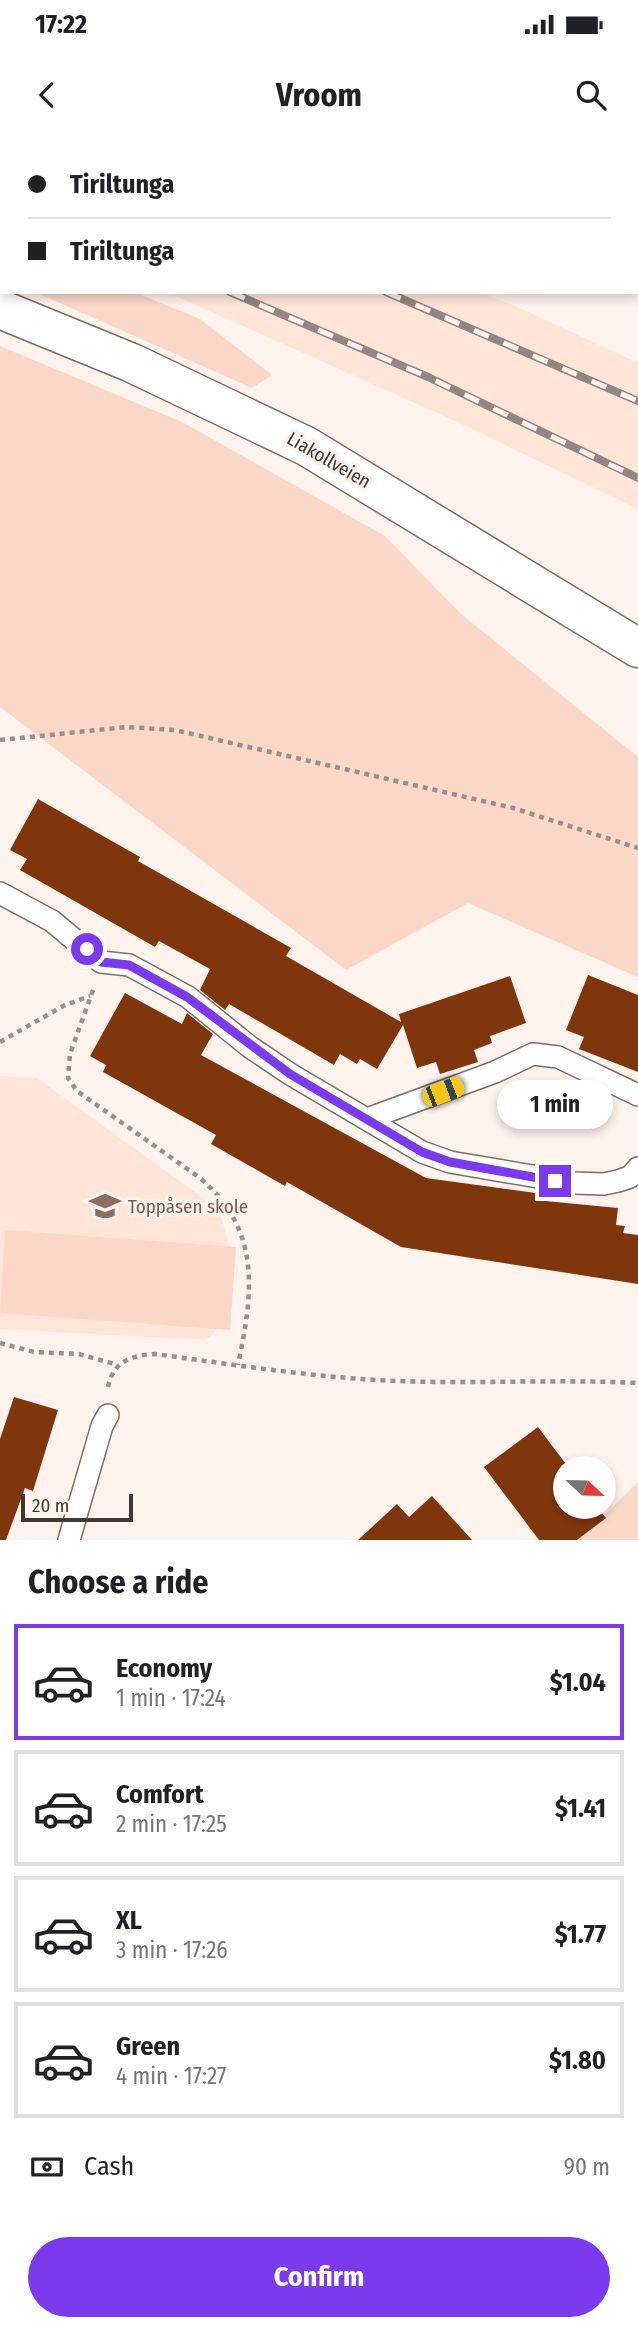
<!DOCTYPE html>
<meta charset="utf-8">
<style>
:root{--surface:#fff;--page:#f2f2f2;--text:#202124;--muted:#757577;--line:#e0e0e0;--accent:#7c3aed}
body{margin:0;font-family:"Fira Sans Condensed",sans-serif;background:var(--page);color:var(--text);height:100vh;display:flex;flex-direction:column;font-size:26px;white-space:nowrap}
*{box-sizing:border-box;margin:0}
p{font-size:23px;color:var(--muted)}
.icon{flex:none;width:38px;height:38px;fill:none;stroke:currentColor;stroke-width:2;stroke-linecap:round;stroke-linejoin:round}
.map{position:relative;height:1400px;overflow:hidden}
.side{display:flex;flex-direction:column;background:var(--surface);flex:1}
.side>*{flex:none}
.banner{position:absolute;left:0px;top:0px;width:639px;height:154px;box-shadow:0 4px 10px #0003;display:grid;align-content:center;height:154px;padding:0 28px;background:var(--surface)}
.needle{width:46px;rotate:112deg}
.fabs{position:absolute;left:553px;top:1316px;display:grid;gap:14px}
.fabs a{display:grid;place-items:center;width:63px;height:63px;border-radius:50%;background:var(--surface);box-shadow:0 4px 10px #0003;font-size:35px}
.scale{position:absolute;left:21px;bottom:18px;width:112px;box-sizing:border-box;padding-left:7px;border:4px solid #403835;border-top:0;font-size:19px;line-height:24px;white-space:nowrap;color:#403835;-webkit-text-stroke:5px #fef2ed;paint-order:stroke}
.end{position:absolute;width:32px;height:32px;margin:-16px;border:9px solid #7c3aed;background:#fff;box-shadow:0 0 0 4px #fff}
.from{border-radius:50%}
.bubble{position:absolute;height:49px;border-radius:24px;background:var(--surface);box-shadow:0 4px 10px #0003;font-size:23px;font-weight:700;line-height:49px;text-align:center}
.car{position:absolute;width:21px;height:42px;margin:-21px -10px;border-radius:9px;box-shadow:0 0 5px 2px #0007;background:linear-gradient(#f5c518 24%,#345 0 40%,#f5c518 0 76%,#345 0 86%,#f5c518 0)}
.banner b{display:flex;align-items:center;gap:24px;height:66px;font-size:26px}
.banner b+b{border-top:2px solid var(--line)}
.banner i{width:18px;height:18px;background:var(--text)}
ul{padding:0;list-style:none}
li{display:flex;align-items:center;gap:21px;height:116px;margin:0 14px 10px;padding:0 14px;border:4px solid var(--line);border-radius:0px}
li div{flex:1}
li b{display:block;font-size:26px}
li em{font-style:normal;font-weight:700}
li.current{border-color:var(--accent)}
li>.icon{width:63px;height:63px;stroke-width:1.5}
h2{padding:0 28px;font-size:32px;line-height:84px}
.pay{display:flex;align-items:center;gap:18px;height:77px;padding:0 28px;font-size:26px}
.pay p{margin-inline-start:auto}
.action{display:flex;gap:14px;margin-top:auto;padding:14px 28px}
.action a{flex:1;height:80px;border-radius:42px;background:var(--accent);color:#fff;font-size:28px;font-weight:700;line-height:80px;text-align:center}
.status{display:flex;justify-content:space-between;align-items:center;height:49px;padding:0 35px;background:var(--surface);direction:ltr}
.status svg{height:19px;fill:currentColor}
header{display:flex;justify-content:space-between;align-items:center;height:91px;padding:0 28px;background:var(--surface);font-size:32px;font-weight:700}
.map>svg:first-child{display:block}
.built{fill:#ffe4d8}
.green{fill:#fbd7c8}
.building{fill:#80360c}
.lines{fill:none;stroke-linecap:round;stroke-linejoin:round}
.lane-casing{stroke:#7e6d65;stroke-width:24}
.secondary-casing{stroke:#7e6d65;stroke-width:41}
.path{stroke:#998f8b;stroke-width:4.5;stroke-dasharray:5 5;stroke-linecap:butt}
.lane{stroke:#fff;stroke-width:21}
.secondary{stroke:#fff;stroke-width:38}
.rail-casing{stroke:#908682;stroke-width:8}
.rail{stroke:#fef2ed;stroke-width:5;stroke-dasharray:16;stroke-linecap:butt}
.route{stroke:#7c3aed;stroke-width:9}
.labels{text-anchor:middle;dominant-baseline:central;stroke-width:7;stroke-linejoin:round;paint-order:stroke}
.street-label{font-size:19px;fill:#403835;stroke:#fef2ed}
.education-label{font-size:19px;fill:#785e54;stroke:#fef2ed;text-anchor:start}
</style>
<div class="status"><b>17:22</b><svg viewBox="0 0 49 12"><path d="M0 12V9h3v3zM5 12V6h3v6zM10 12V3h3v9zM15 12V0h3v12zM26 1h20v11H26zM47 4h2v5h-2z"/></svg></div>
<header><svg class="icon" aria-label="back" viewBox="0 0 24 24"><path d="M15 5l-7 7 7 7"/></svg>Vroom<svg class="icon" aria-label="search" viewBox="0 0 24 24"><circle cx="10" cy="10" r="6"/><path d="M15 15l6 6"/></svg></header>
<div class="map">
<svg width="638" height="1400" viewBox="0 0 638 1400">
<rect width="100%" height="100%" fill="#fef2ed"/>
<path class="built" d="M 167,152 L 481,152 L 531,173 L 638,223 L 638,369 L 453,280 Z
M 0,936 L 37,938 L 199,1055 L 221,1077 L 232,1116 L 219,1187 L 211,1196 L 204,1200 L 0,1189 Z"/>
<path class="green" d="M 35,152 L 134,152 L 200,179 L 272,235 L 252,248 Z
M 0,206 L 182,282 L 385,396 L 461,474 L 638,617 L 638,837 L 468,763 L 346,830 L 0,567 Z
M 5,1090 L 236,1107 L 230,1190 L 0,1173 Z
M 638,1342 L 638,1400 L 579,1400 Z"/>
<path class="building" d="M 38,659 L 140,717 L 138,721 L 291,808 L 286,816 L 401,882 L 399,874 L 510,836 L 526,883 L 490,896 L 492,903 L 474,910 L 478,922 L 440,934 L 436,922 L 417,928 L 403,885 L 377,929 L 360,919 L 357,924 L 340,914 L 334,925 L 229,864 L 225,870 L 200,850 L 210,829 L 159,801 L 155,807 L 20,730 L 27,719 L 10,710 Z
M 588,835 L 638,855 L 638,932 L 579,909 L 584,897 L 566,890 Z
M 125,853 L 182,884 L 187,873 L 213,894 L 201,915 L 426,1038 L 536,1053 L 535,1060 L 618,1068 L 616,1085 L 625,1086 L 623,1093 L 638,1095 L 638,1144 L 401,1107 L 287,1042 L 285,1046 L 211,1004 L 216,995 L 103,932 L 106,925 L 90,916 Z
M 14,1257 L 58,1270 L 33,1351 L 25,1348 L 6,1400 L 0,1400 L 0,1299 Z
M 538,1287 L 569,1328 L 565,1328 L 565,1367 L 597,1367 L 606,1378 L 577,1400 L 539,1400 L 484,1327 Z
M 432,1356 L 472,1400 L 358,1400 L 397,1364 L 409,1377 Z"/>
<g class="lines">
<defs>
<path id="lane" d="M 0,753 L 52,781 L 101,822 L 129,825 L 188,857 L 250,907 L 290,934 L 422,1012 L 450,1022 L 573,1043 L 604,1044 L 618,1041 L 630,1037 L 638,1028
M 367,979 L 495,932 L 533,914 L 558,917 L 638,955
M 69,1400 L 102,1286 L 108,1275"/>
<path id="secondary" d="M 345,0 L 354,2
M 637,96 L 638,96
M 0,169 L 132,223 L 306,306 L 638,508"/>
</defs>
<use href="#lane" class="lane-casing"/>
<use href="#secondary" class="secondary-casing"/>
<path class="path" d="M 0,600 L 127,587 L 175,590 L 513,668 L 638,708
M 93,850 L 70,914 L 68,938 L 77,951 L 200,1038 C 262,1091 253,1153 238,1225
M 0,902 L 63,866 L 90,856
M 0,1203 L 34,1212 L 79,1214 L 118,1225
M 108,1247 C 113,1222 131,1215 155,1214 C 236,1225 317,1238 398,1241 C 478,1244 558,1239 638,1243"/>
<use href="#lane" class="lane"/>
<use href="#secondary" class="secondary"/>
<defs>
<path id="rail" d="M 0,21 L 2,22
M 0,64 L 2,65
M 230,152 L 428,237 L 638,338
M 386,152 L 638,261"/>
</defs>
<use href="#rail" class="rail-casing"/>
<use href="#rail" class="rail"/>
</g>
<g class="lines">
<path class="route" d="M 87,809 L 101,822 L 129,825 L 187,857 L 290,934 L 422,1012 L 450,1022 L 555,1041"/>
</g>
<defs>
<symbol id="school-bare" viewBox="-9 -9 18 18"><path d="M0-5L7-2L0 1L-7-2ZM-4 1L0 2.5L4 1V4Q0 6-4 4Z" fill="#8d6e63" stroke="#fef2ed" stroke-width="2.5" paint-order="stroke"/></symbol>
</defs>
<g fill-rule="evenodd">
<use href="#school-bare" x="83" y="1044" width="44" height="44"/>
</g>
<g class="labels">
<g class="street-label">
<text transform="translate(329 320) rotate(30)">Liakollveien</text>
</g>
<g class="education-label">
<text x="128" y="1066">Toppåsen skole</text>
</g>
</g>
</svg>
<div class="fabs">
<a><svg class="needle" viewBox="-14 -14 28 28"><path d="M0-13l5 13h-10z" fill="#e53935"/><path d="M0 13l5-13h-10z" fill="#757577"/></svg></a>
</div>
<div class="scale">20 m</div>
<i class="end from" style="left:87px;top:809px"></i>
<i class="end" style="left:555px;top:1041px"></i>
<div class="bubble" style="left:497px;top:940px;width:116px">1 min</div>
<i class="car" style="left:443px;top:952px;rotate:69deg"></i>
<div class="banner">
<b><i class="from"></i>Tiriltunga</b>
<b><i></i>Tiriltunga</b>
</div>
</div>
<section class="side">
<h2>Choose a ride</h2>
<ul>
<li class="current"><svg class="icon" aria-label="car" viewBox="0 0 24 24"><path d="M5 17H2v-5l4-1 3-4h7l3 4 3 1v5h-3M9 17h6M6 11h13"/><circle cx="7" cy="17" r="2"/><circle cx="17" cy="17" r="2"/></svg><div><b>Economy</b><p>1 min · 17:24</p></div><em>$1.04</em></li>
<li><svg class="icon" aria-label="car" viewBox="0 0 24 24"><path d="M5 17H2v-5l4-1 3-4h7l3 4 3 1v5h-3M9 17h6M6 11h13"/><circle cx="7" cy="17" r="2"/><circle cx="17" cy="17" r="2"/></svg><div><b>Comfort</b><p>2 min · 17:25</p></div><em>$1.41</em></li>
<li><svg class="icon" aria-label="car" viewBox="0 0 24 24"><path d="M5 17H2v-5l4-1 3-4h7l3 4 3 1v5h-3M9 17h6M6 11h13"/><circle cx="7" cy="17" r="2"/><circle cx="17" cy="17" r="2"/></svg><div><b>XL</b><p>3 min · 17:26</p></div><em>$1.77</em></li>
<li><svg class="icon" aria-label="car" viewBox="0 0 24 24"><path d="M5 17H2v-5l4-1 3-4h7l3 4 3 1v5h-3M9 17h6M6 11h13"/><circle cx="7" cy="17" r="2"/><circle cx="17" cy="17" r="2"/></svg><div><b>Green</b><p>4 min · 17:27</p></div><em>$1.80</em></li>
</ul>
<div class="pay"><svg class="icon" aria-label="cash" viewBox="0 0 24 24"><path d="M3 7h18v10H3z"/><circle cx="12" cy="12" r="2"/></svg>Cash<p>90 m</p></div>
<div class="action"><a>Confirm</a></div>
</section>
